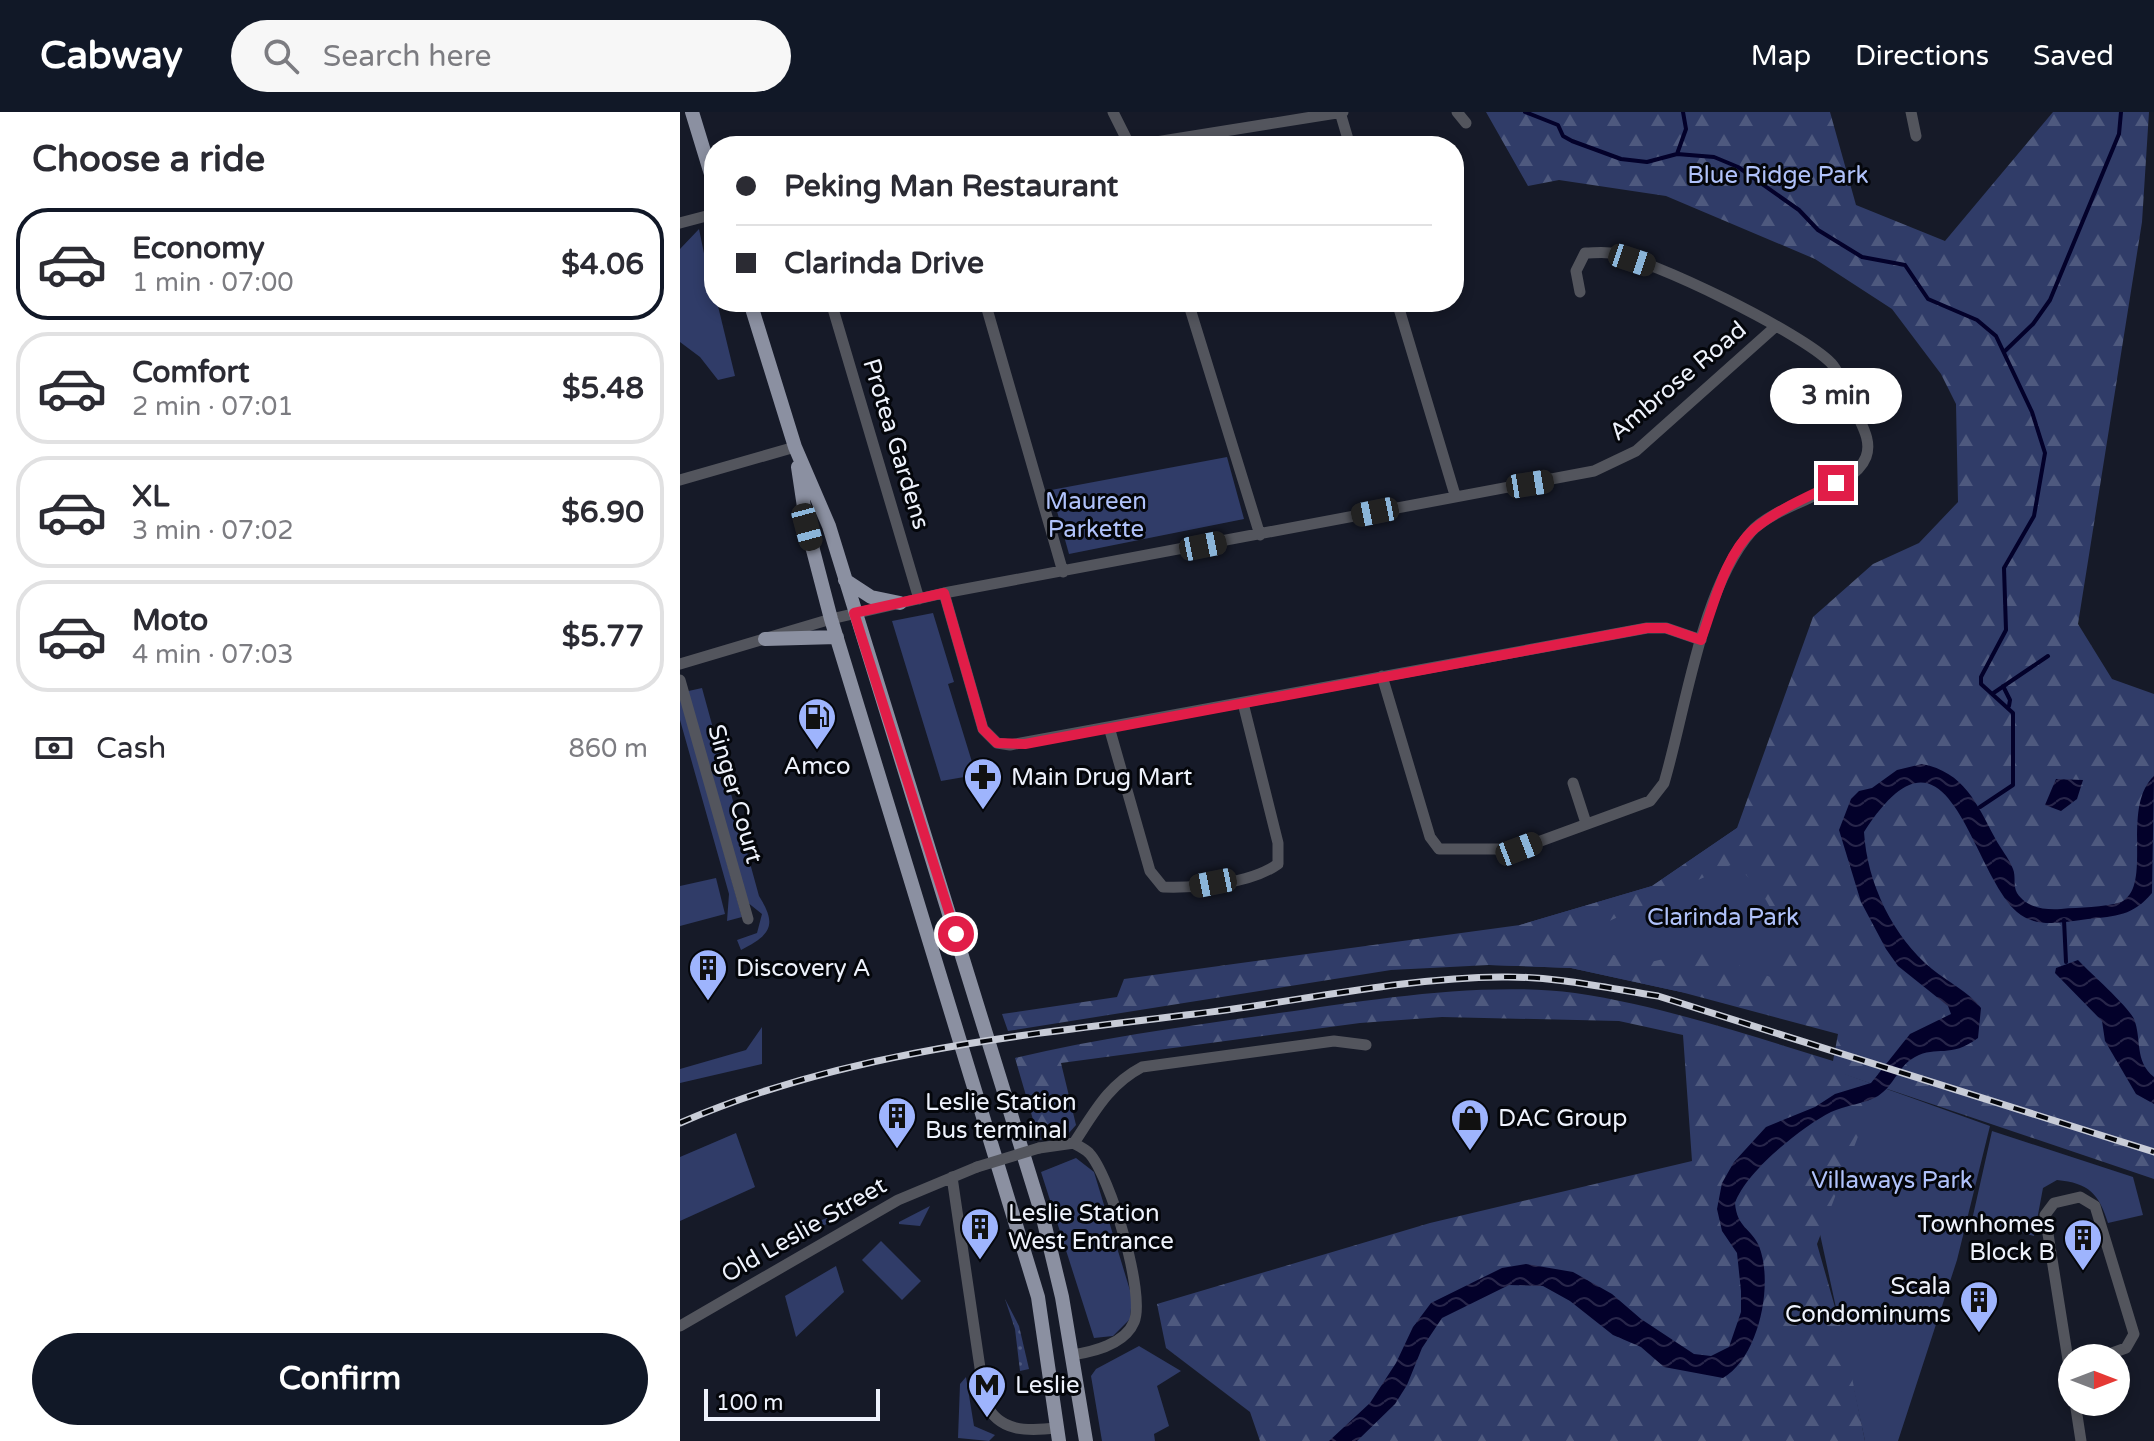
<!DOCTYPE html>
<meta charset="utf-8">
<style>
:root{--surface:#fff;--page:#f7f7f7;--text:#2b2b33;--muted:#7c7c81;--line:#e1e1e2;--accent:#111827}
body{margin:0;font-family:"Varela Round",sans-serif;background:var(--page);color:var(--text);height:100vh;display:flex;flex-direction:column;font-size:30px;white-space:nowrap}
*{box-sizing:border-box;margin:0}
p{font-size:26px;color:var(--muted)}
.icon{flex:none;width:44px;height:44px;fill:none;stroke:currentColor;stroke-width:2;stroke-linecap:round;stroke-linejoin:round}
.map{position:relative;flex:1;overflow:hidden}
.panel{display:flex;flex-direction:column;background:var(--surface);width:680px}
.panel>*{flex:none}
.guide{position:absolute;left:24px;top:24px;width:760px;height:176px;border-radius:32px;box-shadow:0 4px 12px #0003;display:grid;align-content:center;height:176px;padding:0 32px;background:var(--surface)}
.needle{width:52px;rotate:90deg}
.fabs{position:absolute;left:1378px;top:1232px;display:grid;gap:16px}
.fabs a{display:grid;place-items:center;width:72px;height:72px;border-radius:50%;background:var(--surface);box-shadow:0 4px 12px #0003;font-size:40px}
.scale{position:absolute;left:24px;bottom:20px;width:176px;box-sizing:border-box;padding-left:8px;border:4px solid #eef2fc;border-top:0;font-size:22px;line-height:28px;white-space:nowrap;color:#eef2fc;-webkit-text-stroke:6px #04060b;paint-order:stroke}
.end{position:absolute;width:36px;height:36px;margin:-18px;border:10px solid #e11d48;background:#fff;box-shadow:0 0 0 4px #fff}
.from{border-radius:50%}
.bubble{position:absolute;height:56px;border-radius:28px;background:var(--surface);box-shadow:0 4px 12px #0003;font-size:26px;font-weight:800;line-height:56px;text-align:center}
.car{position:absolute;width:24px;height:48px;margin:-24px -12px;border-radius:10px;box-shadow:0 0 6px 2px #0007;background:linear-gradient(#222 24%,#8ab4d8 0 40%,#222 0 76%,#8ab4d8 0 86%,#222 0)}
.guide b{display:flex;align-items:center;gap:28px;height:76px;font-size:30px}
.guide b+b{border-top:2px solid var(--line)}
.guide i{width:20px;height:20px;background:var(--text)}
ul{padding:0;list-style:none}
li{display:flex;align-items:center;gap:24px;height:112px;margin:0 16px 12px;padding:0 16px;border:4px solid var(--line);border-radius:32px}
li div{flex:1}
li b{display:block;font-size:30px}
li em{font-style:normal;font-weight:800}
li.on{border-color:var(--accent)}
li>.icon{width:72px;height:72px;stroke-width:1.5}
h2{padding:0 32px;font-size:36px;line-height:96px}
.pay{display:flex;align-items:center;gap:20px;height:88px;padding:0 32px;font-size:30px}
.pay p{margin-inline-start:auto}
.action{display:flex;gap:16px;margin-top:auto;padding:16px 32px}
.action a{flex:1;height:92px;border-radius:48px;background:var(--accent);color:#fff;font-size:32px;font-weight:800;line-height:92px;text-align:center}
header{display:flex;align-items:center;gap:48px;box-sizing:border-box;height:112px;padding:0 40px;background:var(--accent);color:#fff}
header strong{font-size:38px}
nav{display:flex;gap:44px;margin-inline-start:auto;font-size:28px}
.search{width:560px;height:72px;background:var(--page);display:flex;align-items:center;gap:20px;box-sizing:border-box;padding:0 28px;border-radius:44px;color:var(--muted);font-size:30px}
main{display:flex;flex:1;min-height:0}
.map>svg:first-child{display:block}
.green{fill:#303c68}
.forest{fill:url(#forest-firs);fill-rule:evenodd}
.garden{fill:url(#garden-dots)}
.water{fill:url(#water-waves)}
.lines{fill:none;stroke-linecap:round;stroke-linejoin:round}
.stream{stroke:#03012a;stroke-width:4}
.minor{stroke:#53555d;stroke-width:11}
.major{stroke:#8b90a1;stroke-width:14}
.rail-casing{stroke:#c8ccd7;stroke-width:7}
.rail{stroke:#04060b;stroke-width:4;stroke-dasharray:12;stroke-linecap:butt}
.minor-bridge{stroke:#53555d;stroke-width:11}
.route{stroke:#e11d48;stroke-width:10}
.labels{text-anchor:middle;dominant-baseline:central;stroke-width:6;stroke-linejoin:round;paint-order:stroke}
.park-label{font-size:24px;fill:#b0c2fa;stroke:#04060b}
.street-label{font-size:24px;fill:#eef2fc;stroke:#04060b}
.poi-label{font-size:24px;fill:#eef2fc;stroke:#04060b;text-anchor:start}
</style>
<header>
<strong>Cabway</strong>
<div class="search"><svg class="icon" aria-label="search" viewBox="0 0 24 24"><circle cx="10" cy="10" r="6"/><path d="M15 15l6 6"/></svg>Search here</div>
<nav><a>Map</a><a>Directions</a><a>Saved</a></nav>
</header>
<main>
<section class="panel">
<h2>Choose a ride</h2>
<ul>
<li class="on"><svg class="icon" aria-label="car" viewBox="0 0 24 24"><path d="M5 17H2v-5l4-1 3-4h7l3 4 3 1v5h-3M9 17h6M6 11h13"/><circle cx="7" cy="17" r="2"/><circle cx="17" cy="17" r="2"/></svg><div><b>Economy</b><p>1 min · 07:00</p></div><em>$4.06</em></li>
<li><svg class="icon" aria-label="car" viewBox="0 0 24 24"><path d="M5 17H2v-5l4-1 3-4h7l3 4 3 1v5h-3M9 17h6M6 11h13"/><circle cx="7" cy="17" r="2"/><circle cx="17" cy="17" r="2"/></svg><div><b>Comfort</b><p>2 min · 07:01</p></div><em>$5.48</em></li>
<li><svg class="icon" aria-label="car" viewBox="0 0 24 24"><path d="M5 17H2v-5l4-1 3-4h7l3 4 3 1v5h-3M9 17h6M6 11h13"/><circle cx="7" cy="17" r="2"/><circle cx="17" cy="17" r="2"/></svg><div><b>XL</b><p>3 min · 07:02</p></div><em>$6.90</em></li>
<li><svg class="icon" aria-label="car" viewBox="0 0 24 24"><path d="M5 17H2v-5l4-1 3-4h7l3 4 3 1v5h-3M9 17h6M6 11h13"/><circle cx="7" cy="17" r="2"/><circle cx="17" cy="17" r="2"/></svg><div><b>Moto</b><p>4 min · 07:03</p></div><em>$5.77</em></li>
</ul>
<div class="pay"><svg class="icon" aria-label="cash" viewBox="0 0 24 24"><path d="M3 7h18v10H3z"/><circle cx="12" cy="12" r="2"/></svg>Cash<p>860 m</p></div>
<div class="action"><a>Confirm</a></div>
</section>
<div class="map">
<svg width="1474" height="1329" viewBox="0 0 1474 1329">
<defs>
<pattern id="forest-firs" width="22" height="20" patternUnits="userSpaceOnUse" patternTransform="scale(2)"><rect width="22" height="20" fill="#303c68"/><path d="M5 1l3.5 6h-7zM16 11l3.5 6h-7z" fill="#4e597e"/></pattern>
<pattern id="garden-dots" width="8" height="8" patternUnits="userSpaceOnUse" patternTransform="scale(2)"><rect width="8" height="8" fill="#303c68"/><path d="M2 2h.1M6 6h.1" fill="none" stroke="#4e597e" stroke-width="1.8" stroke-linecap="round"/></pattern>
<pattern id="water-waves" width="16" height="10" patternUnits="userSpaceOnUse" patternTransform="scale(2)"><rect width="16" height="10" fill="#03012a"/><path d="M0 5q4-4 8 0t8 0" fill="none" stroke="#28264a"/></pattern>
</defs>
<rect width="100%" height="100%" fill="#161a28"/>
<path class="green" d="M 19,117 L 34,190 L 37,190 L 55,264 L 38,268 L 20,245 L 0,230 L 0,137 Z
M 547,345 L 564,407 L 389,442 L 371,378 Z
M 253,501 L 274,570 L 268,572 L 296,663 L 261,669 L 212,509 Z
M 22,576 L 79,784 C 98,814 90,823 61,838 L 57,828 L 77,821 L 82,802 L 67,790 L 4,580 Z
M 0,583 L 62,805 L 47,809 L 49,782 L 0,608 Z
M 1057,716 L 1108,765 L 1116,896 L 1001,880 L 891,856 L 809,853 L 840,813 L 972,774 Z
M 36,766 L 45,802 L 0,814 L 0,774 Z
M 82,915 L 82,952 L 0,971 L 0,957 L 66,938 Z
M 1073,929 L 1310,1014 L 1277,1148 L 1218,1329 L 1185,1329 L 1123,1044 Z
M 1312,1019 L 1453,1065 L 1463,1103 L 1428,1111 C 1419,1082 1409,1071 1377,1068 L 1363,1076 L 1354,1124 L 1292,1108 Z
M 56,1021 L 75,1075 L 0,1109 L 0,1045 Z
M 396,1046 L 414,1060 L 452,1185 L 450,1207 L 433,1224 L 414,1226 L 361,1060 Z
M 166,1094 L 168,1100 L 114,1130 L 110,1119 L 150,1105 Z
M 250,1094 L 240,1114 L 219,1112 L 219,1110 Z
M 201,1129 L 241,1169 L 222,1188 L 182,1148 Z
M 156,1154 L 164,1180 L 116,1225 L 105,1184 Z
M 459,1234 L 501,1259 L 477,1274 L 489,1314 L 474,1322 L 475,1329 L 422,1329 L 411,1264 L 416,1257 Z
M 286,1265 L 294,1314 L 315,1323 L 309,1329 L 278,1326 L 280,1272 Z"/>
<path class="forest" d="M 806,0 L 1150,0 L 1176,93 L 1265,129 L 1373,0 L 1469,0 L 1462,110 L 1398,512 L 1432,567 L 1474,582 L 1474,1067 L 1163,962 L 1187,1001 L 1137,1132 L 1164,1227 L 1185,1329 L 580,1329 L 570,1300 L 486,1236 L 477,1192 L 750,1111 L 1012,1049 L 1003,923 L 939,909 L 762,905 L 680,911 L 381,951 L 396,1013 L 388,1022 L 359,1028 L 335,946 C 422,925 511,914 599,901 C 690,888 803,869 895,881 C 983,894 1068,923 1153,949 L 1158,922 L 1001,880 L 891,856 L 809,853 L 711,858 L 328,919 L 322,902 L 437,885 L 444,867 L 840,813 L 972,774 L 1057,716 L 1133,505 L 1193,452 L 1239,431 L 1278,390 L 1276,292 L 1261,262 L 1212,197 L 1135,147 L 986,84 L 879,68 L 848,74 ZM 1055,751 C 1097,795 1101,806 1096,867 L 1019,839 L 966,851 L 889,832 L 888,828 Z"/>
<path class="garden" d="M 325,1187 L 339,1214 L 349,1257 L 340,1259 L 335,1217 Z"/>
<path class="water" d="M 1242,652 C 1284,660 1297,692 1315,726 C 1320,736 1329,746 1333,757 C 1336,764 1333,774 1337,781 C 1347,796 1364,798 1381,797 C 1400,795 1423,796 1441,790 C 1474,774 1440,696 1474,664 L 1472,781 C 1453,804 1436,804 1408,807 C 1385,810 1356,817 1337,800 C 1289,757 1269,588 1184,720 C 1187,771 1213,825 1252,857 C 1269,871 1288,879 1301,896 L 1298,926 C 1270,947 1257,933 1235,945 C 1217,955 1215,973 1198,984 C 1184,992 1166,993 1151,1000 C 1121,1015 1066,1060 1055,1091 C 1057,1116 1071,1116 1079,1134 C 1094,1172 1079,1245 1043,1266 L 984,1255 L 961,1235 L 933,1223 L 890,1189 L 863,1174 L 829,1173 L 762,1206 L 742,1236 L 727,1273 L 715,1292 L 677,1329 L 649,1329 L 690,1291 L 716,1251 L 733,1215 L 751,1191 L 822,1156 L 846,1152 L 893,1160 L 932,1182 L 961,1207 L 1014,1242 L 1031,1244 L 1049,1235 L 1061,1200 L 1061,1179 L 1057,1141 L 1042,1119 L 1037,1097 L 1042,1071 L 1054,1050 L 1086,1015 L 1135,995 L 1155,982 L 1191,971 L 1230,922 L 1271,902 L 1268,894 L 1218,854 L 1206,837 L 1181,790 L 1159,718 L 1171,687 L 1179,679 L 1192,676 L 1217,658 Z
M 1376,667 L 1403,668 L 1397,687 L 1381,699 L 1365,693 Z
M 1398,848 C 1411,862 1447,893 1454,907 C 1462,927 1454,949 1474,965 L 1474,992 L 1456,982 L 1425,929 L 1422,909 L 1375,861 L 1376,856 Z"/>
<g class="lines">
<path class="stream" d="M 845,0 L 878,13 L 883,24 L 892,29 L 941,47 L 967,50 L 997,42 L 1034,45 L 1058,55 L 1119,98 L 1138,118 L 1182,145 L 1225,153 L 1248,187 L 1297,208 L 1316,224 L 1352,300 L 1365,341 L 1354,404 L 1324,456 L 1326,518 L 1301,565 L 1301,572 L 1333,601 L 1333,673 L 1300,695
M 997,42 L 1006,17 L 1003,0
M 1325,239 L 1353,212 L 1370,188 L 1439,22 L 1441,0
M 1323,574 L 1330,588 L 1329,594
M 1312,582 L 1368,544
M 1384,808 L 1386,850"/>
<path class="minor" d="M 433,0 L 450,34
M 660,0 L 670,34
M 777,0 L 786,11
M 1231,0 L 1236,24
M 451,34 L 663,0
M 0,111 L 34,102
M 151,190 L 239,487
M 305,190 L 383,460
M 508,190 L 580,423
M 717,190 L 775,383
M 0,368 L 115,335
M 264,481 L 303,617 L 317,631 L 330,633 L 967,516 L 986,516 L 1021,528
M 0,552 L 151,507 L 264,481 L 914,359 L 956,339 L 1095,215
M 702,564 L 750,725 L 759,737 L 839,737 L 970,689 L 984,671 C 1006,597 1021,478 1071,420 C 1098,390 1173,379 1186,345 C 1192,329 1182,314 1176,300 C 1168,285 1162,263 1151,251 C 1122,221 972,147 930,141 C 922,140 913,141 905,141 L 896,159 L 900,180
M 0,568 L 68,807
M 429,615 L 470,759 L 483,775 C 517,776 570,772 598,752 L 598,731 L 563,591
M 893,671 L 906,711
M 394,1031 C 414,1001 428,973 462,955 L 654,929 L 686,933
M 359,1036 L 394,1031 C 398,1034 405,1037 409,1041 C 430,1063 466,1183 454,1210 C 445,1232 413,1240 392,1243
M 272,1065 L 305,1290 C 319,1321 348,1319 377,1316
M 0,1214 L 218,1088 L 297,1055
M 1392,1273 L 1365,1103 L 1374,1091 L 1400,1085 L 1415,1094 L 1454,1222 L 1446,1236 L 1418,1246
M 1395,1290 L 1401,1329"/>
<path class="major" d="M 12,0 L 34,72
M 70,190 L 115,335 L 149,414 L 363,1106 L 382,1185 L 406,1329
M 118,355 L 127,415 L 151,507 L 358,1185 L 379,1329
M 165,468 L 191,485 L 220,491
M 85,527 L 157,525"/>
<defs>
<path id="rail" d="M 0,1011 C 163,940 340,923 515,902 C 617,890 719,866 822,865 C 874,864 927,876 978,884 L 1474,1040"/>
</defs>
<use href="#rail" class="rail-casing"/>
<use href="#rail" class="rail"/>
<path class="minor-bridge" d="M 297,1055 L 359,1036"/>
</g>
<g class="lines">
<path class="route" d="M 276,822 L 174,501 L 264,481 L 303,617 L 317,631 L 345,632 L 967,516 L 986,516 L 1021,528 C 1034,492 1045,443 1074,417 C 1098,397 1128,385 1156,371"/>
</g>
<defs>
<symbol id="fuel-pin" viewBox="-11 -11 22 30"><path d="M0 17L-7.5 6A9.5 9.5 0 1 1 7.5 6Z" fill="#9eb4fd" stroke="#04060b"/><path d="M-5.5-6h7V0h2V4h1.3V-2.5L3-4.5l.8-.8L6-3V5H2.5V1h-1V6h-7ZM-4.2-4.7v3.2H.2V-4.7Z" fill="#111"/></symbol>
<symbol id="pharmacy-pin" viewBox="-11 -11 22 30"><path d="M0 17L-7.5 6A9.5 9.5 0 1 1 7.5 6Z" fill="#9eb4fd" stroke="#04060b"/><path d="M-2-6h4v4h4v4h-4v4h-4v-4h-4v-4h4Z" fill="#111"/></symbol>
<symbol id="building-pin" viewBox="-11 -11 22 30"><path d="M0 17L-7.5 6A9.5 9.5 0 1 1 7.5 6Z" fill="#9eb4fd" stroke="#04060b"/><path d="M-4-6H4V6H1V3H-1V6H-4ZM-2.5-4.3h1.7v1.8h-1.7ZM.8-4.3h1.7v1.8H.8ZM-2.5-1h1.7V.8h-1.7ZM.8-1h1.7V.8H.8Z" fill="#111"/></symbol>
<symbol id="shop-pin" viewBox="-11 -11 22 30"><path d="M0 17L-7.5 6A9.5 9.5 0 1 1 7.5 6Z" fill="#9eb4fd" stroke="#04060b"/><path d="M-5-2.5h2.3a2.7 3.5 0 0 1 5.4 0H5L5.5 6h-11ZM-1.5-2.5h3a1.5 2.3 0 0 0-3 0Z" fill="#111"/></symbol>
<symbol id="metro-pin" viewBox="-11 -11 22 30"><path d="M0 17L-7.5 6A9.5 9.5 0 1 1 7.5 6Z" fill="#9eb4fd" stroke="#04060b"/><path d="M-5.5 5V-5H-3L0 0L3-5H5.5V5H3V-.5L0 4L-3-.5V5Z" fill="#111"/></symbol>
</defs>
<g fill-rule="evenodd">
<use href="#fuel-pin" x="115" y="583" width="44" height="60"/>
<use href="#pharmacy-pin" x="281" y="643" width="44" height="60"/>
<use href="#building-pin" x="6" y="834" width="44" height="60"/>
<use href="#building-pin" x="195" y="982" width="44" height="60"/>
<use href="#shop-pin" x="768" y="984" width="44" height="60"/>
<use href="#building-pin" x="278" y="1093" width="44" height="60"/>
<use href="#building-pin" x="1381" y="1104" width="44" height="60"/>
<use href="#building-pin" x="1277" y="1166" width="44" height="60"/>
<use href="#metro-pin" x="285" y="1251" width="44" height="60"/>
</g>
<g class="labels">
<g class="park-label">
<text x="1098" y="63">Blue Ridge Park</text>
<text x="416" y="389">Maureen<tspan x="416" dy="28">Parkette</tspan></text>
<text x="1043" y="805">Clarinda Park</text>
<text x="1212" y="1068">Villaways Park</text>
</g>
<g class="street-label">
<text transform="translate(998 269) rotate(-40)">Ambrose Road</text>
<text transform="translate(216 332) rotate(73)">Protea Gardens</text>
<text transform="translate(55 682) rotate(74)">Singer Court</text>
<text transform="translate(124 1118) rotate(-30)">Old Leslie Street</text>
</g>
<g class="poi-label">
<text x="137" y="654" text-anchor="middle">Amco</text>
<text x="331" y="665">Main Drug Mart</text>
<text x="56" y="856">Discovery A</text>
<text x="245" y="990">Leslie Station<tspan x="245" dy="28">Bus terminal</tspan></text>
<text x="818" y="1006">DAC Group</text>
<text x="328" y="1101">Leslie Station<tspan x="328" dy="28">West Entrance</tspan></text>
<text x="1375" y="1112" text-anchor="end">Townhomes<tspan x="1375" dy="28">Block B</tspan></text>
<text x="1271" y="1174" text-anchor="end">Scala<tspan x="1271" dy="28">Condominums</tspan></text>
<text x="335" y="1273">Leslie</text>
</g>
</g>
</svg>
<div class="fabs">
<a><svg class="needle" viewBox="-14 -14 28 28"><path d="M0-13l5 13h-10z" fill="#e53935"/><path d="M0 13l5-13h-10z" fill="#7c7c81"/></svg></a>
</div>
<div class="scale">100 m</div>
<i class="end from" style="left:276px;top:822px"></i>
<i class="end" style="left:1156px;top:371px"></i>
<div class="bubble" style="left:1090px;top:256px;width:132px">3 min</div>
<i class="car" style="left:952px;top:148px;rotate:108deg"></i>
<i class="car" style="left:850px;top:372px;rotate:81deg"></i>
<i class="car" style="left:695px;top:400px;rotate:259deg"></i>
<i class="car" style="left:127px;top:415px;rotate:165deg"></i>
<i class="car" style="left:523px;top:434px;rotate:79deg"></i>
<i class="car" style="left:839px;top:737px;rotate:69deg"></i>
<i class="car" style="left:533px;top:771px;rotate:259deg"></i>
<div class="guide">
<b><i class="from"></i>Peking Man Restaurant</b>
<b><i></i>Clarinda Drive</b>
</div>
</div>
</main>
